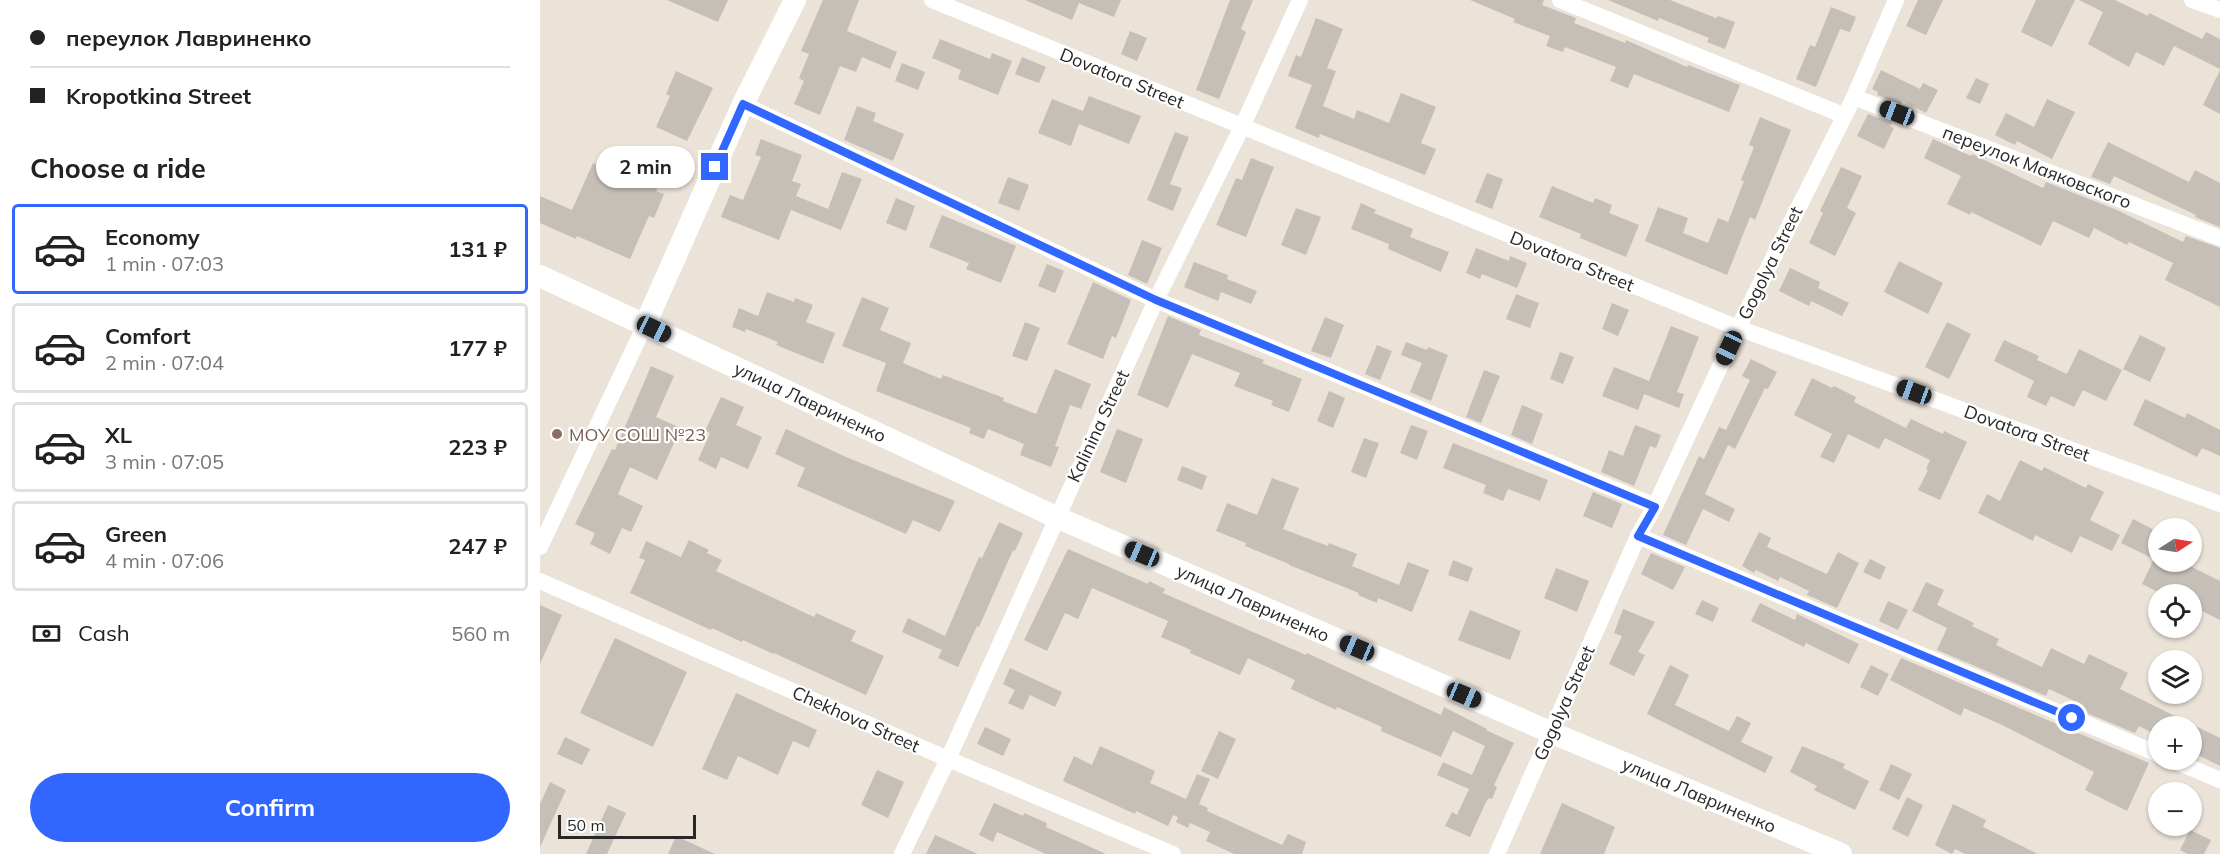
<!DOCTYPE html>
<meta charset="utf-8">
<style>
:root{--surface:#fff;--page:#f2f2f2;--text:#222;--muted:#767676;--line:#e0e0e0;--accent:#3167ff}
body{margin:0;font-family:Mulish,sans-serif;background:var(--page);color:var(--text);height:100vh;display:flex;flex-direction:column;font-size:22px;white-space:nowrap}
*{box-sizing:border-box;margin:0}
p{font-size:20px;color:var(--muted)}
.icon{flex:none;width:33px;height:33px;fill:none;stroke:currentColor;stroke-width:2;stroke-linecap:round;stroke-linejoin:round}
.map{position:relative;flex:1;overflow:hidden}
.panel{display:flex;flex-direction:column;background:var(--surface);width:540px}
.panel>*{flex:none}
.top-card{display:grid;align-content:center;height:132px;padding:0 30px;background:var(--surface)}
.needle{width:39px;rotate:78deg}
.fabs{position:absolute;left:1608px;top:518px;display:grid;gap:12px}
.fabs a{display:grid;place-items:center;width:54px;height:54px;border-radius:50%;background:var(--surface);box-shadow:0 2px 4px #0004;font-size:30px}
.scale{position:absolute;left:18px;bottom:15px;width:138px;box-sizing:border-box;padding-left:6px;border:3px solid #282828;border-top:0;font-size:16px;line-height:21px;white-space:nowrap;color:#282828;-webkit-text-stroke:4px #fff;paint-order:stroke}
.end{position:absolute;width:27px;height:27px;margin:-14px;border:8px solid #3167ff;background:#fff;box-shadow:0 0 0 3px #fff}
.from{border-radius:50%}
.bubble{position:absolute;height:42px;border-radius:21px;background:var(--surface);box-shadow:0 2px 4px #0004;font-size:20px;font-weight:700;line-height:42px;text-align:center}
.car{position:absolute;width:18px;height:36px;margin:-18px -9px;border-radius:8px;box-shadow:0 0 4px 2px #0007;background:linear-gradient(#222 24%,#8ab4d8 0 40%,#222 0 76%,#8ab4d8 0 86%,#222 0)}
.top-card b{display:flex;align-items:center;gap:21px;height:57px;font-size:22px}
.top-card b+b{border-top:2px solid var(--line)}
.top-card i{width:15px;height:15px;background:var(--text)}
ul{padding:0;list-style:none}
li{display:flex;align-items:center;gap:18px;height:90px;margin:0 12px 9px;padding:0 18px;border:3px solid var(--line);border-radius:6px}
li div{flex:1}
li b{display:block;font-size:22px}
li em{font-style:normal;font-weight:700}
li.selected{border-color:var(--accent)}
li>.icon{width:54px;height:54px;stroke-width:1.5}
h2{padding:0 30px;font-size:27px;line-height:72px}
.pay{display:flex;align-items:center;gap:15px;height:66px;padding:0 30px;font-size:22px}
.pay p{margin-inline-start:auto}
.cta{display:flex;gap:12px;margin-top:auto;padding:12px 30px}
.cta a{flex:1;height:69px;border-radius:36px;background:var(--accent);color:#fff;font-size:24px;font-weight:700;line-height:69px;text-align:center}
main{display:flex;flex:1;min-height:0}
.map>svg:first-child{display:block}
.building{fill:#c6bfb8}
.lines{fill:none;stroke-linecap:round;stroke-linejoin:round}
.street{stroke:#fff;stroke-width:16}
.secondary{stroke:#fff;stroke-width:22}
.route{stroke:#3167ff;stroke-width:8}
.education-dot{fill:#8d6e63;stroke:#fff;stroke-width:2}
.labels{text-anchor:middle;dominant-baseline:central;stroke-width:4.5;stroke-linejoin:round;paint-order:stroke}
.street-label{font-size:18px;fill:#282828;stroke:#fff}
.education-label{font-size:18px;fill:#785e54;stroke:#fff;text-anchor:start}
</style>
<main>
<section class="panel">
<div class="top-card">
<b><i class="from"></i>переулок Лавриненко</b>
<b><i></i>Kropotkina Street</b>
</div>
<h2>Choose a ride</h2>
<ul>
<li class="selected"><svg class="icon" aria-label="car" viewBox="0 0 24 24"><path d="M5 17H2v-5l4-1 3-4h7l3 4 3 1v5h-3M9 17h6M6 11h13"/><circle cx="7" cy="17" r="2"/><circle cx="17" cy="17" r="2"/></svg><div><b>Economy</b><p>1 min · 07:03</p></div><em>131 ₽</em></li>
<li><svg class="icon" aria-label="car" viewBox="0 0 24 24"><path d="M5 17H2v-5l4-1 3-4h7l3 4 3 1v5h-3M9 17h6M6 11h13"/><circle cx="7" cy="17" r="2"/><circle cx="17" cy="17" r="2"/></svg><div><b>Comfort</b><p>2 min · 07:04</p></div><em>177 ₽</em></li>
<li><svg class="icon" aria-label="car" viewBox="0 0 24 24"><path d="M5 17H2v-5l4-1 3-4h7l3 4 3 1v5h-3M9 17h6M6 11h13"/><circle cx="7" cy="17" r="2"/><circle cx="17" cy="17" r="2"/></svg><div><b>XL</b><p>3 min · 07:05</p></div><em>223 ₽</em></li>
<li><svg class="icon" aria-label="car" viewBox="0 0 24 24"><path d="M5 17H2v-5l4-1 3-4h7l3 4 3 1v5h-3M9 17h6M6 11h13"/><circle cx="7" cy="17" r="2"/><circle cx="17" cy="17" r="2"/></svg><div><b>Green</b><p>4 min · 07:06</p></div><em>247 ₽</em></li>
</ul>
<div class="pay"><svg class="icon" aria-label="cash" viewBox="0 0 24 24"><path d="M3 7h18v10H3z"/><circle cx="12" cy="12" r="2"/></svg>Cash<p>560 m</p></div>
<div class="cta"><a>Confirm</a></div>
</section>
<div class="map">
<svg width="1680" height="854" viewBox="0 0 1680 854">
<rect width="100%" height="100%" fill="#ebe2d8"/>
<path class="building" d="M 127,0 L 188,0 L 178,22 Z
M 283,0 L 319,0 L 307,31 L 357,52 L 350,69 L 322,57 L 316,72 L 300,66 L 280,115 L 254,104 L 264,81 L 259,78 L 269,54 L 261,51 Z
M 485,0 L 581,0 L 574,17 L 539,3 L 532,20 Z
M 690,0 L 713,0 L 701,29 L 706,32 L 679,99 L 656,90 Z
M 930,0 L 1004,0 L 1002,5 L 1036,18 L 1034,23 L 1085,43 L 1086,40 L 1147,67 L 1148,65 L 1200,85 L 1189,112 L 1094,74 L 1088,88 L 1070,81 L 1076,67 L 1025,47 L 1023,52 L 1006,46 L 1010,36 L 973,22 L 975,19 Z
M 1068,0 L 1130,0 L 1176,18 L 1178,16 L 1195,22 L 1185,49 L 1167,42 L 1169,38 L 1119,18 L 1118,21 Z
M 1378,0 L 1403,0 L 1386,35 L 1366,26 Z
M 1496,0 L 1535,0 L 1512,47 L 1481,32 Z
M 1539,0 L 1575,0 L 1608,16 L 1609,13 L 1662,39 L 1666,32 L 1680,39 L 1680,69 L 1634,46 L 1624,66 L 1596,52 L 1589,67 L 1548,44 L 1563,12 Z
M 1291,7 L 1316,17 L 1310,32 L 1300,29 L 1276,87 L 1256,79 L 1270,45 L 1275,47 Z
M 776,18 L 803,29 L 787,68 L 796,71 L 783,106 L 814,119 L 817,110 L 849,123 L 861,93 L 896,107 L 881,143 L 896,149 L 885,175 L 780,134 L 779,138 L 755,128 L 772,85 L 748,76 L 756,55 L 761,57 Z
M 590,31 L 607,38 L 597,61 L 581,54 Z
M 400,39 L 450,59 L 452,53 L 472,61 L 458,95 L 418,79 L 421,70 L 392,58 Z
M 482,57 L 506,67 L 499,83 L 475,74 Z
M 362,63 L 385,72 L 378,90 L 355,81 Z
M 1341,70 L 1380,89 L 1383,83 L 1398,90 L 1386,113 L 1362,101 L 1361,104 L 1337,95 L 1338,92 L 1332,89 Z
M 1680,70 L 1680,114 L 1663,105 Z
M 136,71 L 173,88 L 147,141 L 116,127 L 130,96 L 126,94 Z
M 1436,78 L 1449,84 L 1440,104 L 1426,98 Z
M 549,96 L 601,116 L 589,144 L 539,124 L 531,146 L 498,133 L 512,99 L 543,111 Z
M 1507,99 L 1535,112 L 1512,159 L 1477,141 L 1475,145 L 1455,135 L 1466,113 L 1494,127 Z
M 317,106 L 336,113 L 333,121 L 364,134 L 353,161 L 304,140 Z
M 1328,114 L 1352,123 L 1350,126 L 1354,128 L 1344,149 L 1317,136 Z
M 1220,117 L 1251,130 L 1215,220 L 1210,217 L 1187,275 L 1105,241 L 1118,207 L 1148,218 L 1143,233 L 1168,243 L 1178,218 L 1188,222 L 1204,181 L 1201,180 L 1214,147 L 1209,145 Z
M 635,132 L 649,137 L 630,184 L 642,188 L 633,211 L 607,200 Z
M 221,139 L 262,155 L 252,181 L 261,184 L 256,196 L 288,209 L 302,172 L 322,179 L 301,230 L 251,210 L 239,240 L 181,217 L 190,195 L 203,200 L 221,157 L 215,155 Z
M 1393,139 L 1431,156 L 1432,154 L 1503,188 L 1506,182 L 1577,210 L 1643,242 L 1646,236 L 1680,248 L 1680,307 L 1625,280 L 1633,263 L 1589,242 L 1587,245 L 1554,228 L 1549,238 L 1513,221 L 1501,246 L 1431,212 L 1430,215 L 1407,204 L 1421,176 L 1384,158 Z
M 1568,142 L 1649,182 L 1655,170 L 1680,183 L 1680,227 L 1655,217 L 1656,215 L 1574,176 L 1570,184 L 1551,177 Z
M 711,158 L 734,167 L 706,237 L 676,225 L 696,178 L 702,180 Z
M 99,159 L 125,170 L 116,191 L 124,194 L 114,218 L 109,216 L 90,259 L 37,236 L 36,239 L 0,223 L 0,196 L 32,210 L 53,163 L 90,180 Z
M 1301,167 L 1322,176 L 1307,208 L 1316,213 L 1295,256 L 1269,243 L 1283,213 L 1280,211 Z
M 947,173 L 963,179 L 952,209 L 935,202 Z
M 468,177 L 489,185 L 479,211 L 458,203 Z
M 1012,186 L 1053,203 L 1055,198 L 1072,205 L 1069,213 L 1099,225 L 1086,257 L 1040,238 L 1041,234 L 999,217 Z
M 356,198 L 375,206 L 366,231 L 346,223 Z
M 821,203 L 836,210 L 834,213 L 873,229 L 870,237 L 909,252 L 901,272 L 848,249 L 849,244 L 811,229 Z
M 756,208 L 781,217 L 766,255 L 741,245 Z
M 402,215 L 476,246 L 461,283 L 426,269 L 429,263 L 389,247 Z
M 602,240 L 622,248 L 607,284 L 588,275 Z
M 936,248 L 969,261 L 970,256 L 987,263 L 977,288 L 942,274 L 940,279 L 926,273 Z
M 1359,261 L 1403,283 L 1388,314 L 1344,292 Z
M 654,262 L 688,275 L 687,279 L 717,291 L 711,304 L 681,292 L 678,301 L 644,287 Z
M 507,264 L 524,271 L 515,293 L 498,286 Z
M 1250,268 L 1280,282 L 1278,288 L 1309,303 L 1302,316 L 1271,301 L 1269,306 L 1239,291 Z
M 553,282 L 591,300 L 576,338 L 572,336 L 563,359 L 527,344 Z
M 227,292 L 254,302 L 255,298 L 273,305 L 266,322 L 295,333 L 283,364 L 236,345 L 238,342 L 206,329 L 205,332 L 192,327 L 199,308 L 218,316 Z
M 976,294 L 999,303 L 990,328 L 966,319 Z
M 322,297 L 349,308 L 340,330 L 371,343 L 363,363 L 401,379 L 403,375 L 435,387 L 464,398 L 463,401 L 496,414 L 515,369 L 551,384 L 541,409 L 530,405 L 515,446 L 519,447 L 511,467 L 480,455 L 484,444 L 448,429 L 444,439 L 429,433 L 431,428 L 336,391 L 346,363 L 302,346 Z
M 1072,303 L 1089,310 L 1078,336 L 1062,329 Z
M 628,316 L 661,330 L 659,335 L 724,360 L 722,363 L 762,379 L 749,412 L 731,405 L 733,401 L 694,386 L 700,373 L 652,354 L 628,408 L 597,395 Z
M 785,317 L 804,325 L 791,358 L 771,351 Z
M 485,322 L 500,328 L 487,361 L 472,356 Z
M 1407,322 L 1431,334 L 1409,379 L 1385,367 Z
M 1131,326 L 1159,337 L 1137,392 L 1144,394 L 1139,408 L 1104,394 L 1098,410 L 1062,396 L 1074,367 L 1109,381 Z
M 1600,335 L 1626,348 L 1610,382 L 1583,369 Z
M 1464,340 L 1499,356 L 1497,360 L 1527,374 L 1539,349 L 1582,370 L 1566,401 L 1543,390 L 1534,407 L 1511,396 L 1506,406 L 1487,397 L 1494,381 L 1454,361 Z
M 866,342 L 887,350 L 888,347 L 908,355 L 891,401 L 870,392 L 882,363 L 861,355 Z
M 837,345 L 852,351 L 840,380 L 825,374 Z
M 1020,352 L 1034,357 L 1023,384 L 1010,379 Z
M 1211,359 L 1237,372 L 1228,389 L 1225,388 L 1195,449 L 1188,445 L 1165,494 L 1195,509 L 1189,522 L 1163,509 L 1146,545 L 1123,535 L 1159,456 L 1164,459 L 1179,427 L 1186,430 L 1210,380 L 1202,376 Z
M 111,366 L 134,376 L 116,417 L 141,428 L 117,480 L 90,467 L 78,494 L 103,506 L 91,532 L 82,528 L 70,554 L 50,544 L 55,533 L 35,524 L 72,449 L 75,450 Z
M 944,370 L 960,376 L 941,423 L 926,417 Z
M 1272,378 L 1292,388 L 1294,386 L 1316,397 L 1314,402 L 1366,428 L 1371,419 L 1403,434 L 1404,431 L 1427,442 L 1400,500 L 1378,490 L 1388,470 L 1386,469 L 1390,460 L 1345,438 L 1339,449 L 1308,434 L 1294,463 L 1280,457 L 1292,434 L 1254,415 Z
M 789,391 L 805,398 L 793,428 L 777,421 Z
M 181,397 L 204,407 L 196,425 L 222,437 L 208,469 L 181,457 L 176,469 L 158,460 L 170,433 L 165,431 Z
M 1605,399 L 1645,418 L 1647,413 L 1680,430 L 1680,456 L 1662,448 L 1657,457 L 1593,425 Z
M 982,405 L 1003,414 L 992,444 L 971,435 Z
M 871,425 L 888,431 L 877,460 L 860,453 Z
M 1095,425 L 1121,435 L 1116,448 L 1110,446 L 1094,486 L 1061,472 L 1069,450 L 1083,456 Z
M 246,429 L 306,457 L 415,501 L 400,532 L 373,520 L 366,534 L 257,486 L 265,468 L 235,454 Z
M 577,429 L 603,439 L 586,483 L 560,472 Z
M 824,438 L 839,443 L 826,478 L 811,472 Z
M 913,443 L 1008,480 L 1000,501 L 968,489 L 963,501 L 943,493 L 946,485 L 903,468 Z
M 1480,460 L 1502,471 L 1504,467 L 1546,488 L 1548,484 L 1564,492 L 1550,520 L 1580,535 L 1572,551 L 1540,536 L 1532,553 L 1495,535 L 1493,541 L 1438,513 L 1447,494 L 1460,501 Z
M 642,466 L 667,476 L 662,490 L 637,480 Z
M 732,478 L 759,488 L 743,529 L 788,546 L 789,543 L 817,554 L 812,566 L 859,585 L 868,562 L 889,570 L 872,612 L 838,598 L 837,603 L 818,595 L 819,593 L 749,565 L 749,564 L 705,546 L 706,543 L 676,531 L 687,503 L 717,515 Z
M 1053,492 L 1082,504 L 1072,528 L 1043,516 Z
M 1593,519 L 1618,532 L 1618,561 L 1581,543 Z
M 459,522 L 483,533 L 475,551 L 473,550 L 439,627 L 437,626 L 418,667 L 398,658 L 402,650 L 362,632 L 368,618 L 405,636 L 439,557 L 442,558 Z
M 1219,532 L 1231,538 L 1227,547 L 1287,574 L 1298,552 L 1319,563 L 1297,608 L 1267,595 L 1269,591 L 1240,577 L 1238,581 L 1216,570 L 1214,573 L 1202,566 Z
M 149,540 L 169,550 L 167,553 L 182,560 L 176,571 L 274,617 L 276,613 L 316,631 L 311,641 L 344,656 L 326,695 L 234,653 L 233,654 L 203,640 L 202,642 L 172,628 L 171,630 L 90,593 L 105,560 L 99,558 L 106,541 L 141,557 Z
M 528,549 L 608,584 L 609,581 L 625,589 L 623,593 L 766,655 L 767,653 L 901,715 L 904,707 L 947,729 L 946,730 L 974,743 L 954,785 L 957,787 L 952,799 L 949,798 L 946,802 L 930,837 L 905,826 L 912,812 L 917,815 L 929,789 L 897,775 L 903,762 L 932,775 L 945,746 L 913,731 L 901,757 L 841,731 L 842,727 L 797,707 L 796,710 L 751,689 L 755,680 L 708,658 L 700,675 L 650,653 L 651,650 L 621,637 L 628,621 L 552,588 L 538,619 L 525,613 L 507,651 L 484,640 Z
M 1111,553 L 1145,567 L 1133,590 L 1101,574 Z
M 1330,559 L 1346,567 L 1340,580 L 1323,572 Z
M 913,560 L 933,568 L 928,582 L 908,575 Z
M 1613,561 L 1640,561 L 1680,581 L 1680,620 L 1652,606 L 1652,594 L 1622,594 L 1602,584 Z
M 1016,568 L 1049,581 L 1037,612 L 1004,598 Z
M 1386,582 L 1404,590 L 1397,605 L 1434,623 L 1432,626 L 1459,639 L 1456,645 L 1502,667 L 1511,648 L 1544,664 L 1549,654 L 1588,673 L 1580,689 L 1680,738 L 1680,766 L 1652,752 L 1652,726 L 1618,726 L 1618,736 L 1599,726 L 1595,733 L 1537,709 L 1539,703 L 1509,689 L 1506,696 L 1397,650 L 1407,628 L 1372,611 Z
M 1162,600 L 1179,608 L 1173,622 L 1155,614 Z
M 1348,601 L 1368,610 L 1358,630 L 1339,621 Z
M 1220,603 L 1255,620 L 1257,614 L 1319,644 L 1309,664 L 1266,643 L 1264,647 L 1211,621 Z
M 0,605 L 22,615 L 0,664 Z
M 1083,609 L 1115,622 L 1098,652 L 1105,655 L 1094,676 L 1069,664 L 1082,636 L 1074,633 Z
M 930,610 L 981,631 L 970,660 L 918,640 Z
M 75,638 L 147,672 L 113,747 L 40,713 Z
M 1361,658 L 1609,763 L 1587,811 L 1545,790 L 1554,772 L 1460,724 L 1424,708 L 1421,716 L 1350,680 Z
M 1130,665 L 1149,675 L 1135,705 L 1189,731 L 1197,716 L 1211,723 L 1201,742 L 1233,757 L 1225,773 L 1107,714 Z
M 1331,665 L 1349,674 L 1338,696 L 1320,687 Z
M 470,668 L 522,692 L 515,707 L 490,695 L 483,710 L 468,703 L 475,690 L 463,684 Z
M 196,693 L 277,730 L 269,748 L 253,741 L 238,775 L 198,756 L 187,780 L 162,769 Z
M 445,727 L 471,739 L 463,756 L 437,744 Z
M 679,731 L 696,739 L 678,779 L 661,771 Z
M 25,737 L 50,749 L 42,765 L 17,754 Z
M 560,746 L 615,771 L 610,783 L 646,799 L 657,774 L 670,779 L 659,804 L 668,808 L 667,811 L 742,845 L 748,834 L 766,842 L 762,854 L 694,854 L 666,841 L 670,832 L 650,823 L 648,828 L 636,822 L 638,817 L 633,815 L 628,826 L 596,811 L 595,814 L 523,781 L 534,756 L 552,765 Z
M 1262,746 L 1305,764 L 1303,768 L 1329,781 L 1315,810 L 1274,790 L 1277,786 L 1250,772 Z
M 1351,764 L 1372,774 L 1359,800 L 1339,790 Z
M 337,770 L 364,782 L 348,818 L 321,805 Z
M 10,782 L 26,790 L 0,847 L 0,804 Z
M 1367,797 L 1383,805 L 1368,837 L 1352,829 Z
M 454,803 L 483,816 L 484,813 L 507,823 L 506,827 L 566,854 L 506,854 L 457,832 L 453,842 L 439,835 Z
M 1022,803 L 1075,827 L 1064,854 L 1000,854 Z
M 1413,804 L 1446,820 L 1443,827 L 1498,854 L 1425,854 L 1415,849 L 1412,854 L 1395,845 Z
M 68,805 L 86,813 L 67,854 L 46,854 Z
M 1650,830 L 1671,840 L 1664,854 L 1648,854 L 1640,850 Z
M 395,835 L 438,854 L 386,854 Z
M 136,836 L 175,854 L 128,854 Z"/>
<g class="lines">
<path class="street" d="M 392,0 L 1198,328 L 1680,504
M 1020,0 L 1303,115
M 1652,0 L 1680,10
M 1314,97 L 1680,238
M 203,104 L 616,300 L 1115,506
M 1098,536 L 1618,754
M 0,547 L 105,325
M 0,581 L 408,759 L 633,854
M 1630,759 L 1680,780
M 362,854 L 408,759 L 616,300 L 702,127 L 760,0
M 957,854 L 1098,536 L 1115,506 L 1198,328 L 1314,97 L 1356,0"/>
<path class="secondary" d="M 0,276 L 516,517 L 1010,732 L 1301,854
M 105,325 L 203,104 L 255,0"/>
</g>
<g class="lines">
<path class="route" d="M 175,167 L 203,104 L 616,300 L 1115,507 L 1098,536 L 1532,718"/>
</g>
<circle class="education-dot" cx="17" cy="434" r="6"/>
<g class="labels">
<g class="street-label">
<text transform="translate(582 78) rotate(22)">Dovatora Street</text>
<text transform="translate(1497 167) rotate(21)">переулок Маяковского</text>
<text transform="translate(1032 261) rotate(22)">Dovatora Street</text>
<text transform="translate(1230 263) rotate(-64)">Gogolya Street</text>
<text transform="translate(270 402) rotate(25)">улица Лавриненко</text>
<text transform="translate(558 426) rotate(-65)">Kalinina Street</text>
<text transform="translate(1487 433) rotate(20)">Dovatora Street</text>
<text transform="translate(713 603) rotate(24)">улица Лавриненко</text>
<text transform="translate(1024 703) rotate(-66)">Gogolya Street</text>
<text transform="translate(316 719) rotate(24)">Chekhova Street</text>
<text transform="translate(1159 795) rotate(23)">улица Лавриненко</text>
</g>
<g class="education-label">
<text x="29" y="434">МОУ СОШ №23</text>
</g>
</g>
</svg>
<div class="fabs">
<a><svg class="needle" viewBox="-14 -14 28 28"><path d="M0-13l5 13h-10z" fill="#e53935"/><path d="M0 13l5-13h-10z" fill="#767676"/></svg></a>
<a><svg class="icon" aria-label="locate" viewBox="0 0 24 24"><circle cx="12" cy="12" r="6"/><path d="M12 2v4M12 18v4M2 12h4M18 12h4"/></svg></a>
<a><svg class="icon" aria-label="layers" viewBox="0 0 24 24"><path d="M12 4l9 5-9 5-9-5zM3 14l9 5 9-5"/></svg></a>
<a>+</a>
<a>−</a>
</div>
<div class="scale">50 m</div>
<i class="end from" style="left:1532px;top:718px"></i>
<i class="end" style="left:175px;top:167px"></i>
<div class="bubble" style="left:56px;top:146px;width:99px">2 min</div>
<i class="car" style="left:1357px;top:113px;rotate:291deg"></i>
<i class="car" style="left:114px;top:329px;rotate:115deg"></i>
<i class="car" style="left:1189px;top:348px;rotate:205deg"></i>
<i class="car" style="left:1374px;top:392px;rotate:290deg"></i>
<i class="car" style="left:602px;top:554px;rotate:293deg"></i>
<i class="car" style="left:817px;top:648px;rotate:293deg"></i>
<i class="car" style="left:924px;top:695px;rotate:113deg"></i>
</div>
</main>
